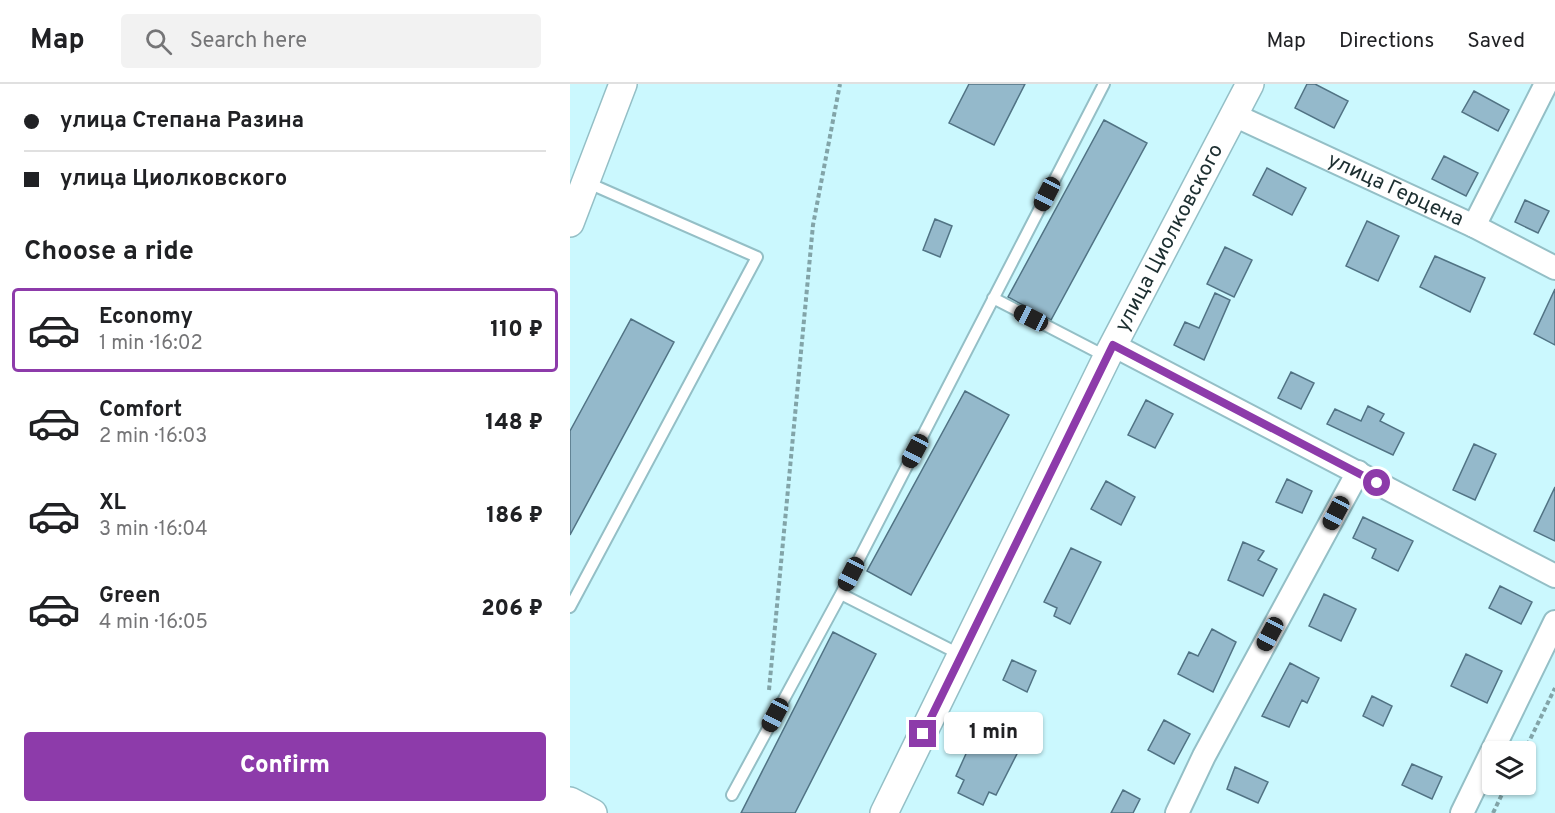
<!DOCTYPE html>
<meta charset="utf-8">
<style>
:root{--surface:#fff;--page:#f2f2f2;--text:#202124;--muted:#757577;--line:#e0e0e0;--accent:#8d3baa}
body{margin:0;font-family:Overpass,sans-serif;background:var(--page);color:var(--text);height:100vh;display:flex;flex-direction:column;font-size:22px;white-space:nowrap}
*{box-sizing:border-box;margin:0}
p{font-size:20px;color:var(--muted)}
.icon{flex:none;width:33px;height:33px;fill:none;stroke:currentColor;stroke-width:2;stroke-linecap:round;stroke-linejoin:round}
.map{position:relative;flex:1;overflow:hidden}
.sheet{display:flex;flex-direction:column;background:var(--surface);width:570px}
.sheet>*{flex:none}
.banner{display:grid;align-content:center;height:132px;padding:0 24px;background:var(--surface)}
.fabs{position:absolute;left:912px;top:657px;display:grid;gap:12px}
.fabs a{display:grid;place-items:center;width:54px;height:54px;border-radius:6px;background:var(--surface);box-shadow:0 2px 4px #0004;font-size:30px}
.end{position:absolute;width:27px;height:27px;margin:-14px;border:8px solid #8d3baa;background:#fff;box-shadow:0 0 0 3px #fff}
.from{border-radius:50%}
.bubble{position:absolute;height:42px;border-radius:6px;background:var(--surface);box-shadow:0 2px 4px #0004;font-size:20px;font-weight:800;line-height:42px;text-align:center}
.car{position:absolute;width:18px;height:36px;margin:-18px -9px;border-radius:8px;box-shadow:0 0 4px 2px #0007;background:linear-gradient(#222 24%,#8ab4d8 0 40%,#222 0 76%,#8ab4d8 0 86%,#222 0)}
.banner b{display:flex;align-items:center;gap:21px;height:57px;font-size:22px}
.banner b+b{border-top:2px solid var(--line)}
.banner i{width:15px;height:15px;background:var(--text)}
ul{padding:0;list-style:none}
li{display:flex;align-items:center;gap:18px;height:84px;margin:0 12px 9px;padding:0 12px;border:3px solid transparent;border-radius:6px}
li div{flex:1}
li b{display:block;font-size:22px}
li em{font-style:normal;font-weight:800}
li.current{border-color:var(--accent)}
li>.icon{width:54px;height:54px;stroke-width:1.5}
h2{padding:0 24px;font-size:27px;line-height:72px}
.cta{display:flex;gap:12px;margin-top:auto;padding:12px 24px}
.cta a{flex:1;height:69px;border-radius:6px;background:var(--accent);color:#fff;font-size:24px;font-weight:800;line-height:69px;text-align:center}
header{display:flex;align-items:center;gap:36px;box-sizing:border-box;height:84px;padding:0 30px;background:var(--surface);border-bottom:2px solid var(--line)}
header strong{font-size:28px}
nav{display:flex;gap:33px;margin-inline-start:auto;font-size:21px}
.search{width:420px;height:54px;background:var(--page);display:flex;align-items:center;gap:15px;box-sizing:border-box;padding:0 21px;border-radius:6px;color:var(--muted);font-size:22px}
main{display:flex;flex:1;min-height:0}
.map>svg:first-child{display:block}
.building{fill:#94b9cb;stroke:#517384;stroke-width:1.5}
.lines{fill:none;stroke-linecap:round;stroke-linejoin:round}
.service-casing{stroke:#94bfc6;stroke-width:14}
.minor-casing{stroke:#94bfc6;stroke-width:26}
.tertiary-casing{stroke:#94bfc6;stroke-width:30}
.path{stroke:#82a4a8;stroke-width:4;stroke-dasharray:4.5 3;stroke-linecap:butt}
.service{stroke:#fff;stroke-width:10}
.minor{stroke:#fff;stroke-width:22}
.tertiary{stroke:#fff;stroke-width:27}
.route{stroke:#8d3baa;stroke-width:8}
.labels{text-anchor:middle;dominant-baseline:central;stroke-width:6;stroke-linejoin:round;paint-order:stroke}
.street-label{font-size:21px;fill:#1c2e30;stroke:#fff}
</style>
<header>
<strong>Map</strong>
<div class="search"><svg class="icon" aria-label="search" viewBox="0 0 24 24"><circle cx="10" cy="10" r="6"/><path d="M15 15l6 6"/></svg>Search here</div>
<nav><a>Map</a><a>Directions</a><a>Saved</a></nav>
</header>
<main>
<section class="sheet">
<div class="banner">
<b><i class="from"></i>улица Степана Разина</b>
<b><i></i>улица Циолковского</b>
</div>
<h2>Choose a ride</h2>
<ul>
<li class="current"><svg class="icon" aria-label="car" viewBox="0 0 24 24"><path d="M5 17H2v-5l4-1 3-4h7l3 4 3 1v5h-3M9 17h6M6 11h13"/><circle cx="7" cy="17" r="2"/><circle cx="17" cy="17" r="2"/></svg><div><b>Economy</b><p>1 min · 16:02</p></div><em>110 ₽</em></li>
<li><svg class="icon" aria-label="car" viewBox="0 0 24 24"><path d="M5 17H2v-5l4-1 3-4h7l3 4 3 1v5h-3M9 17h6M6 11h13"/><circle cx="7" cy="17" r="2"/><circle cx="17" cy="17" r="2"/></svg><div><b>Comfort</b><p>2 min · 16:03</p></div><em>148 ₽</em></li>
<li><svg class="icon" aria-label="car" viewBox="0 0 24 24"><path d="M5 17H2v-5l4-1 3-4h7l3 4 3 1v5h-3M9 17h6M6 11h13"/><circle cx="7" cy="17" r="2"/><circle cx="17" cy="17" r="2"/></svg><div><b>XL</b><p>3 min · 16:04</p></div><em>186 ₽</em></li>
<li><svg class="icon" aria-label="car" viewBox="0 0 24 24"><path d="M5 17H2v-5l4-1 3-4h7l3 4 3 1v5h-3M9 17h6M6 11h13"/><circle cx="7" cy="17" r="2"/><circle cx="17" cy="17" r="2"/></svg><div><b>Green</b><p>4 min · 16:05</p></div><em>206 ₽</em></li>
</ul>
<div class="cta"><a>Confirm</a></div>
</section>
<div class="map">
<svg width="985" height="729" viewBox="0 0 985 729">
<rect width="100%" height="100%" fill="#cbf8fe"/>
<path class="building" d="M 399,0 L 455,0 L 424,61 L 379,39 Z
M 737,0 L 745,0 L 778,17 L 764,44 L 725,24 Z
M 904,7 L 939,26 L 928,47 L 892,28 Z
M 534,36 L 577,59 L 481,236 L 438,213 Z
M 874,72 L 908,89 L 896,112 L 862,95 Z
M 697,84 L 736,104 L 722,131 L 683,111 Z
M 955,116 L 979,127 L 968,149 L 945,138 Z
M 365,135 L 382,142 L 370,173 L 353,166 Z
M 797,137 L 829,152 L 808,197 L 776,182 Z
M 655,163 L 682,176 L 664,213 L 637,200 Z
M 865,172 L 915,194 L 900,228 L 850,203 Z
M 985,205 L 985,261 L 964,250 Z
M 645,209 L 660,216 L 634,276 L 604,261 L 615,238 L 629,244 Z
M 61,235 L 104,258 L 0,451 L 0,347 Z
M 721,288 L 744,299 L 731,325 L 708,314 Z
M 395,307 L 439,331 L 341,511 L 297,487 Z
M 576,316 L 603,330 L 585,364 L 558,351 Z
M 798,322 L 814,330 L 810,337 L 834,349 L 823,371 L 757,340 L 765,325 L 791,337 Z
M 904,360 L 926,370 L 905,416 L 883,406 Z
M 717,395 L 742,407 L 732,429 L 706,418 Z
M 536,397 L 565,413 L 551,441 L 521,425 Z
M 985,403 L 985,457 L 964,447 Z
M 793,433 L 843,457 L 828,487 L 802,474 L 806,465 L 783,454 Z
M 673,458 L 694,467 L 688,476 L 707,485 L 693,512 L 658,496 Z
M 501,464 L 531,478 L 500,540 L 484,532 L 487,524 L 474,518 Z
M 930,502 L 962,518 L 951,540 L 919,524 Z
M 754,510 L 786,525 L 771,557 L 739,542 Z
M 642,545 L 666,558 L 643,608 L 608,590 L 619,568 L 628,572 Z
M 263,548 L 306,570 L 225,729 L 171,729 Z
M 896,570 L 932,587 L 917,619 L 881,602 Z
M 442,576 L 466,587 L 457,608 L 433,596 Z
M 720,579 L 749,594 L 737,619 L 732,616 L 719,643 L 692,632 Z
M 802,612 L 822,622 L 813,642 L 793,632 Z
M 594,636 L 620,650 L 604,680 L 578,666 Z
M 408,643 L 431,656 L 435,649 L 453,658 L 426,711 L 419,708 L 413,721 L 388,709 L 394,696 L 386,692 Z
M 842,680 L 872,693 L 862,715 L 832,701 Z
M 665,683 L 698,698 L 688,719 L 657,705 Z
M 553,706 L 570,715 L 563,729 L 541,729 Z"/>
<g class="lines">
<defs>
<path id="service" d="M 423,214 L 537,273
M 271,510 L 391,571
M 0,523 L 187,173 L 16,98
M 162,711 L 271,510 L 534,0"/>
<g id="minor">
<path id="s1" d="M 664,31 L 904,142 L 985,184"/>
<path d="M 904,142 L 976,0"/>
<path d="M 543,261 L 985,492"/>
<path d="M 607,729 L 634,672 L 788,388"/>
<path d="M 892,729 L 985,538"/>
</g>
<g id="tertiary">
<path d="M 0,139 L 53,0"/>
<path d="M 0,717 L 23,729"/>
<path id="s2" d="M 314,729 L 537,273 L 680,0"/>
</g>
</defs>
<use href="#service" class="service-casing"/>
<use href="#minor" class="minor-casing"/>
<use href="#tertiary" class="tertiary-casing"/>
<path class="path" d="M 199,606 L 243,141 L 270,0
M 954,668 L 985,604
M 923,729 L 937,700"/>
<use href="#service" class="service"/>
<use href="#minor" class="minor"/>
<use href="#tertiary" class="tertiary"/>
</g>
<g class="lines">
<path class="route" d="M 353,650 L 543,261 L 807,399"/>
</g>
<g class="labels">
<g class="street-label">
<text stroke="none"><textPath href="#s1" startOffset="178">улица Герцена</textPath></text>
<text stroke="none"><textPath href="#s2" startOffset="642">улица Циолковского</textPath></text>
</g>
</g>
</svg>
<div class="fabs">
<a><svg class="icon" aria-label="layers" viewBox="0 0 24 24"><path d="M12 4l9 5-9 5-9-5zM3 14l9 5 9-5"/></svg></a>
</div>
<i class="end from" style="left:807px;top:399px"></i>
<i class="end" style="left:353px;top:650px"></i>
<div class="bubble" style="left:374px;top:628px;width:99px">1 min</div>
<i class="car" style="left:477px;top:110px;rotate:207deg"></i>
<i class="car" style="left:461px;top:234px;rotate:297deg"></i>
<i class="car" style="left:345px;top:367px;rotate:208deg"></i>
<i class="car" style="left:766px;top:429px;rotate:208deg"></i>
<i class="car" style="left:281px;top:490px;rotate:207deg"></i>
<i class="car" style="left:700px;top:550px;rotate:208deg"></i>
<i class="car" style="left:205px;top:631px;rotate:208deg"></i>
</div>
</main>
